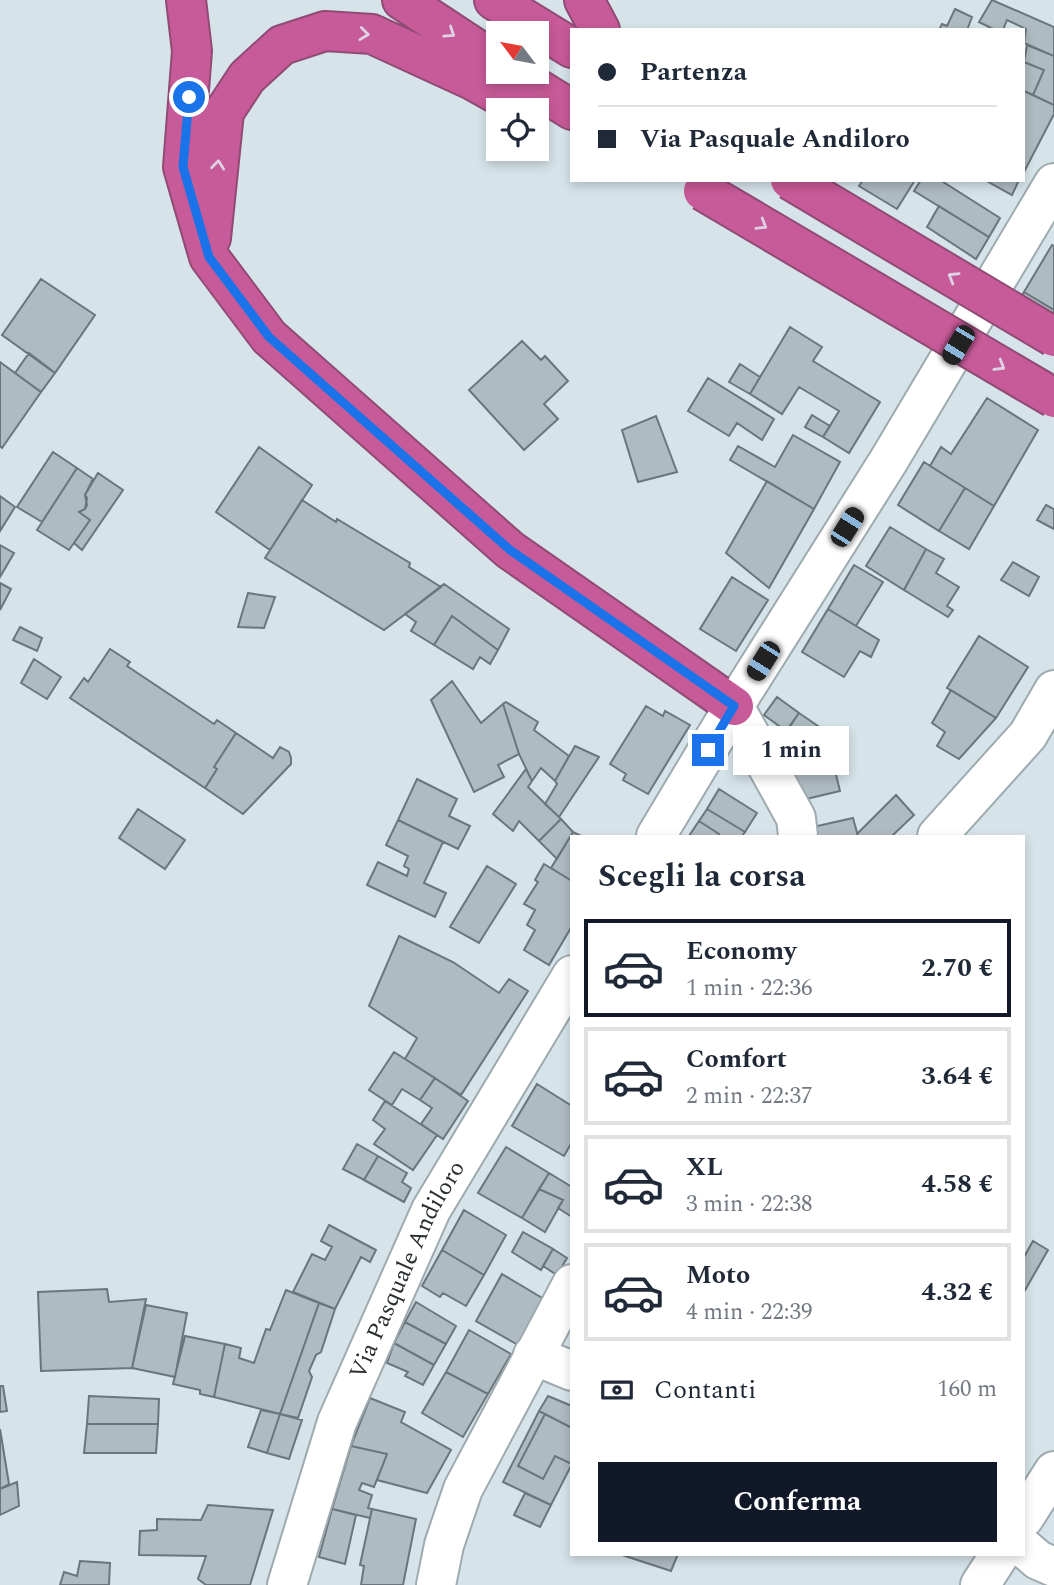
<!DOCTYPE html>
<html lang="it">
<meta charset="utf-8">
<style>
:root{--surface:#fff;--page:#f2f2f3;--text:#1f2937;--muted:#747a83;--line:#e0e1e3;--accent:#111827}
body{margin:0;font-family:Spectral,serif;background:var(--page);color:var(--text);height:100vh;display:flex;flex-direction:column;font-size:26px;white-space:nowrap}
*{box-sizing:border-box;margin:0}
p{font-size:23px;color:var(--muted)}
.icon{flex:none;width:38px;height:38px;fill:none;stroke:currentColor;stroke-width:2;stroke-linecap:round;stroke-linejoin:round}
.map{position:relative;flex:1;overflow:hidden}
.sheet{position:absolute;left:570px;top:835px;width:455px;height:721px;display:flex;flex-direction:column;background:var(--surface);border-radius:0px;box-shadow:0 4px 10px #0003}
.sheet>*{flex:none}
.hud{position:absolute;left:570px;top:28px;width:455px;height:154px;border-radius:0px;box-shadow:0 4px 10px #0003;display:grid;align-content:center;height:154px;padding:0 28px;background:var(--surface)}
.needle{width:46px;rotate:302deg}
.fabs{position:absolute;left:486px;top:21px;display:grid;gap:14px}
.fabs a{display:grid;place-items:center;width:63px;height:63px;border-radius:0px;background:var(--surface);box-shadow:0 4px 10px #0003;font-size:35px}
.end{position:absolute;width:32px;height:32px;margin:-16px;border:9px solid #1a73e8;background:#fff;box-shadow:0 0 0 4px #fff}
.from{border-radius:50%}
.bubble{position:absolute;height:49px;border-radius:0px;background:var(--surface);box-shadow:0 4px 10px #0003;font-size:23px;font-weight:700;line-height:49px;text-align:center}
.car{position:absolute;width:21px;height:42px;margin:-21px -10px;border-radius:9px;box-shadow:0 0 5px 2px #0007;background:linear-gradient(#222 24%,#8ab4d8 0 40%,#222 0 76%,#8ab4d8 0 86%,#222 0)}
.hud b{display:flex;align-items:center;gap:24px;height:66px;font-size:26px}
.hud b+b{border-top:2px solid var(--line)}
.hud i{width:18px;height:18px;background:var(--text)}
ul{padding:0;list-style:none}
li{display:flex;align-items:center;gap:21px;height:98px;margin:0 14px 10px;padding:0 14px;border:4px solid var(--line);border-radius:0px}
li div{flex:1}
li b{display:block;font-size:26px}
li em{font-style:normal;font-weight:700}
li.current{border-color:var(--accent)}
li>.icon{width:63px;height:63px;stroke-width:1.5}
h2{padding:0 28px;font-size:32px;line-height:84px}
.pay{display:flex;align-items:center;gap:18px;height:77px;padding:0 28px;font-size:26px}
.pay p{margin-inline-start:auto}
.cta{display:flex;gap:14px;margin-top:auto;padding:14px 28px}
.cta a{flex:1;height:80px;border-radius:0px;background:var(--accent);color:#fff;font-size:28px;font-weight:700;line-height:80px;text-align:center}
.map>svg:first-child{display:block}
.building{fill:#aebbc1;stroke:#6a767c;stroke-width:2}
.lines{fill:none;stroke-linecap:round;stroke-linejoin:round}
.minor-casing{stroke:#9daab0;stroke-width:42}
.tertiary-casing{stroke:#9daab0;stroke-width:42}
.motorway-casing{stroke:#904b75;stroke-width:42}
.minor{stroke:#fff;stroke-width:38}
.tertiary{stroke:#fff;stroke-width:38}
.motorway{stroke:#c75a98;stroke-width:38}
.motorway-bridge-casing{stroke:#904b75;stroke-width:42;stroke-linecap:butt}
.motorway-bridge{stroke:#c75a98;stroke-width:38}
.oneway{stroke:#ddd3e4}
.route{stroke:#1a73e8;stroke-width:9}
.labels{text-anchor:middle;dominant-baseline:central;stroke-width:7;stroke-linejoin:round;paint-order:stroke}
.street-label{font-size:24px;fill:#2b3033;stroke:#e3f1f7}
</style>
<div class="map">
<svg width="1054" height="1585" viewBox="0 0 1054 1585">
<rect width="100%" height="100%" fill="#d6e4ea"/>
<path class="building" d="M 992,0 L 1054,27 L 1054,56 L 1024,43 L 1026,29 L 1007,20 L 1003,30 L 995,30 L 979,22 Z
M 955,9 L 972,17 L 967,30 L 939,30 L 942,24 L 947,26 Z
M 1027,45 L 1054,56 L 1054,105 L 1033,95 L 1044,70 L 1024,62 Z
M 1024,62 L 1044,70 L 1033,95 L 1024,91 Z
M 1024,91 L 1054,105 L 1054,114 L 1024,172 Z
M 863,180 L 915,180 L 897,209 L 859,186 Z
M 921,180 L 940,180 L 1000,218 L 989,237 L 914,191 Z
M 985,180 L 1019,180 L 1012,195 Z
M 939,206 L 989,237 L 976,259 L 927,227 Z
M 1052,245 L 1054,246 L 1054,310 L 1024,292 Z
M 41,279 L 95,315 L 55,373 L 2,335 Z
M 1024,292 L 1054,310 L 1054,328 L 1011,314 Z
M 790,327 L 822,347 L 813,361 L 880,402 L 849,453 L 823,437 L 839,411 L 799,387 L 782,414 L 750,394 Z
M 522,341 L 541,360 L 545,356 L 568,381 L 544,404 L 558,419 L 524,450 L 469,390 Z
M 29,353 L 55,373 L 41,392 L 15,373 Z
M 0,362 L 41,392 L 2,448 L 0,446 Z
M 740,364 L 760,377 L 750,394 L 729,382 Z
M 708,378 L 774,419 L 762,440 L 737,423 L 729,436 L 688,411 Z
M 987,398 L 1038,430 L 994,506 L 930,466 L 941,447 L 951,454 Z
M 812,415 L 830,426 L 823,437 L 805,427 Z
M 656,416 L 677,472 L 638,482 L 622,430 Z
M 793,435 L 840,462 L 814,509 L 730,460 L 738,446 L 775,467 Z
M 259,447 L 312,485 L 270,550 L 216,512 Z
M 53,452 L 77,468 L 42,522 L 17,507 Z
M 924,462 L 965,488 L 939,531 L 898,505 Z
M 77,468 L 93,479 L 85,495 L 87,505 L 85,509 L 79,512 L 90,520 L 69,550 L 37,530 Z
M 98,473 L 123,490 L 82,550 L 74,543 L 90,520 L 79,512 L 85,509 L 87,498 L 85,495 Z
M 767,481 L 814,509 L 769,588 L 726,553 Z
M 965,488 L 994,506 L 969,549 L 939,531 Z
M 0,496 L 15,507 L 0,531 Z
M 302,500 L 336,522 L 337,519 L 410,563 L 409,567 L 441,587 L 384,630 L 265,558 Z
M 1046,505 L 1054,509 L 1054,529 L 1037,520 Z
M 890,527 L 926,549 L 904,590 L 866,566 Z
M 0,545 L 14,553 L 0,577 Z
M 926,549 L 944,559 L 936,573 L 959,587 L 947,606 L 953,610 L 948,617 L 904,590 Z
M 1013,562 L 1039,577 L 1029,596 L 1001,580 Z
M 854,565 L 883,582 L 856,626 L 828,609 Z
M 732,577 L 768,600 L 736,651 L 700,629 Z
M 0,583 L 11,589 L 0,610 Z
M 444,584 L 509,629 L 498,650 L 452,616 L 434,645 L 411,631 L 416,622 L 405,614 Z
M 248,593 L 275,597 L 264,628 L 238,627 Z
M 828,609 L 879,640 L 871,657 L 860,651 L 844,677 L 802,652 Z
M 452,616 L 498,650 L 490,664 L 480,657 L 473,669 L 434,645 Z
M 20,627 L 42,638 L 37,651 L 13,640 Z
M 979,636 L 1028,667 L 996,718 L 947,688 Z
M 110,649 L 130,662 L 127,666 L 214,724 L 217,720 L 236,733 L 214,767 L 217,769 L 205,788 L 70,698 L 84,678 L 88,682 Z
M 34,659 L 61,677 L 47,699 L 21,683 Z
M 452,681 L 481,723 L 503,704 L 519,754 L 498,765 L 504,777 L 474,792 L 431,700 Z
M 951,690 L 996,718 L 959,759 L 937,746 L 945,732 L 932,723 Z
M 777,697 L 799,713 L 786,731 L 764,715 Z
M 506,702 L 538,722 L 534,730 L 569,756 L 555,781 L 541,768 L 532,781 L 519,754 L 503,704 Z
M 646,706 L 663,716 L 665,711 L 690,725 L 648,794 L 623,780 L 626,774 L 610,764 Z
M 799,713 L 818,726 L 810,728 L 815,742 L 827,737 L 840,791 L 802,800 L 779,743 Z
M 236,733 L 273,758 L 280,747 L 289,752 L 291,758 L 291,764 L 243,814 L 205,788 L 217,769 L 214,767 Z
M 575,746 L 599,757 L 559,817 L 545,804 L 557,784 L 555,781 Z
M 526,769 L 532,781 L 528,787 L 561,819 L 539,841 L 519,821 L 513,831 L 493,814 Z
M 417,779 L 457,799 L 449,816 L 470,826 L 458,849 L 398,820 Z
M 719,789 L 757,813 L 745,832 L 707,809 Z
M 896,795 L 914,815 L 892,836 L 858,836 L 857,834 Z
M 138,809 L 185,840 L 165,869 L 119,838 Z
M 707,809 L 745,832 L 742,836 L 718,836 L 719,834 L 699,821 Z
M 853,818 L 858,836 L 816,836 L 813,827 Z
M 561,819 L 573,832 L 557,859 L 539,841 Z
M 398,820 L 443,842 L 424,883 L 446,893 L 435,917 L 367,885 L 378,862 L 407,876 L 409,869 L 404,866 L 408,856 L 386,845 Z
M 699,821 L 719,834 L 718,836 L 689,836 Z
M 573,832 L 581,836 L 572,836 L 572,881 L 551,868 Z
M 544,864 L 572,881 L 572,926 L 549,965 L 524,950 L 535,930 L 527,925 L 535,910 L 524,904 L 538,882 L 535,880 Z
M 487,866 L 516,884 L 479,943 L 450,927 Z
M 399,936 L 453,962 L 499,993 L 509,979 L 528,991 L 461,1095 L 405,1059 L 417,1038 L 369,1006 Z
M 394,1052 L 435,1078 L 420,1100 L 402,1089 L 392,1105 L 369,1090 Z
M 435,1078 L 468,1101 L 443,1139 L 421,1124 L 432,1108 L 420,1100 Z
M 537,1084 L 572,1106 L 572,1142 L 564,1156 L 512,1126 Z
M 385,1101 L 437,1135 L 413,1170 L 374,1144 L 385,1129 L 373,1120 Z
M 357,1144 L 378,1156 L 364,1180 L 343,1169 Z
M 506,1147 L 549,1173 L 522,1218 L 478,1193 Z
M 378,1156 L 407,1173 L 402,1182 L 411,1188 L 404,1202 L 364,1180 Z
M 549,1173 L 572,1187 L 572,1217 L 558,1208 L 563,1200 L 539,1189 Z
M 539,1189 L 563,1200 L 545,1232 L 522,1218 Z
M 464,1210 L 506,1235 L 484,1275 L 442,1250 Z
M 329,1225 L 376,1250 L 370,1262 L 361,1257 L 335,1309 L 293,1292 L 312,1254 L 325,1260 L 332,1247 L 321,1241 Z
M 523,1232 L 553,1249 L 541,1270 L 512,1252 Z
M 1033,1241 L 1048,1250 L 1024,1292 L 1024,1257 Z
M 553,1249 L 567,1258 L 557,1275 L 543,1266 Z
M 442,1250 L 484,1275 L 466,1306 L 443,1293 L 440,1297 L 422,1286 Z
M 502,1274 L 544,1299 L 518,1345 L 476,1321 Z
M 107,1289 L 109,1302 L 146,1299 L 132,1368 L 41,1371 L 38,1292 Z
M 286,1290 L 319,1303 L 280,1414 L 214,1397 L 225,1344 L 241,1348 L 239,1358 L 254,1363 L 266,1329 L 270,1330 Z
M 416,1302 L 456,1326 L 446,1344 L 405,1322 Z
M 319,1303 L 335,1309 L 321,1352 L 316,1355 L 309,1371 L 312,1377 L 298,1418 L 280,1414 Z
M 146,1305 L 187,1313 L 175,1377 L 132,1368 Z
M 405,1322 L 446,1344 L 434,1365 L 394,1343 Z
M 469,1330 L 511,1354 L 488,1394 L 446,1372 Z
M 185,1336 L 225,1344 L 214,1397 L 200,1394 L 200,1390 L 173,1384 Z
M 394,1343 L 434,1365 L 423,1385 L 405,1376 L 408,1372 L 387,1363 Z
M 446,1372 L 488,1394 L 463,1437 L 422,1413 Z
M 0,1386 L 3,1386 L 7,1411 L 0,1412 Z
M 89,1396 L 159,1399 L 158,1424 L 87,1424 Z
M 548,1396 L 572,1406 L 572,1428 L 539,1411 Z
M 370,1398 L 405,1412 L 401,1422 L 451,1450 L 427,1493 L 377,1480 L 387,1454 L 351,1446 Z
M 261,1410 L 280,1414 L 267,1453 L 248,1447 Z
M 539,1411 L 545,1414 L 518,1466 L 543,1479 L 555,1456 L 572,1464 L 551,1505 L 503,1482 Z
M 280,1414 L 302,1420 L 289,1459 L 267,1453 Z
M 545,1414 L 572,1428 L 572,1464 L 555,1456 L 543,1479 L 518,1466 Z
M 87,1424 L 158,1424 L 156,1453 L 84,1453 Z
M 0,1429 L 9,1484 L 0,1489 Z
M 351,1446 L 387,1454 L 374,1487 L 362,1483 L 359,1490 L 372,1495 L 368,1508 L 372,1509 L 370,1518 L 332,1509 Z
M 17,1482 L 19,1506 L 0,1515 L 0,1489 Z
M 525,1493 L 551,1505 L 540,1527 L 514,1515 Z
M 208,1505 L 273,1510 L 250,1585 L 206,1585 L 198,1579 L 206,1556 L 139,1555 L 140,1531 L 157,1530 L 157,1519 L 201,1520 Z
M 332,1509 L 356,1515 L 345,1564 L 319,1557 Z
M 372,1509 L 416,1519 L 403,1585 L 361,1585 L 364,1566 L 360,1565 Z
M 619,1554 L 678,1554 L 671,1571 Z
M 80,1561 L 110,1563 L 109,1585 L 60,1585 L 64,1572 L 77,1576 Z"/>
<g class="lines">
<defs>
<path id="minor" d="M 533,1355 L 572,1371
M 1024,1518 L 1054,1471
M 1024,1548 L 1038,1560 L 1054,1567
M 980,1585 L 1000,1554"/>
<g id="tertiary">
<path d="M 734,706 L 796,818 L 798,836"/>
<path d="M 656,836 L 734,706 L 889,460 L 1054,183"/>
<path d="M 937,836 L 1028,735 L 1054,690"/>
<path id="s1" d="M 287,1585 L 337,1422 L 431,1210 L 572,975"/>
<path d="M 436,1585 L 444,1545 L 463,1489 L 572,1284"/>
</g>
<path id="motorway" d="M 186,0 L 192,51 L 183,167 L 209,257 L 269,337 L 510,550 L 734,706
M 402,0 L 499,64
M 494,0 L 572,48
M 584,0 L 600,30
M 511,72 L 572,110
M 211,238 L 224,112 L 247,77 L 282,45 L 325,31 L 372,34 L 472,80 L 526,110"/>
</defs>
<use href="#minor" class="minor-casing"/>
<use href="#tertiary" class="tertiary-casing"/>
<use href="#motorway" class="motorway-casing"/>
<use href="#minor" class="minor"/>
<use href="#tertiary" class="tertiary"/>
<use href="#motorway" class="motorway"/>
<defs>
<path id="motorway-bridge" d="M 790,180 L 1054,337
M 703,191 L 1054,398"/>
</defs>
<use href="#motorway-bridge" class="motorway-bridge-casing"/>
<use href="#motorway-bridge" class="motorway-bridge"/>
</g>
<defs><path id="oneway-chevron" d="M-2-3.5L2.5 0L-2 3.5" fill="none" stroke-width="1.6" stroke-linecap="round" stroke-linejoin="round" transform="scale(1.75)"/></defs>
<g class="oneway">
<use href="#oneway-chevron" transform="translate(450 33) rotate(34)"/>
<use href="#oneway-chevron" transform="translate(364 34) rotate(7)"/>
<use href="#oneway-chevron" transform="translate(218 165) rotate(-84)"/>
<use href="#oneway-chevron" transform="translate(762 225) rotate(31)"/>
<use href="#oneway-chevron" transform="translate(953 277) rotate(-149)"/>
<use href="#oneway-chevron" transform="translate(1000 366) rotate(31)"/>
</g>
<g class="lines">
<path class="route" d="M 189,97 L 183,167 L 209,257 L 269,337 L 510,550 L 734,706 L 708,750"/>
</g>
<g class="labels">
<g class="street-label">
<text stroke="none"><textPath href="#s1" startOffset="338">Via Pasquale Andiloro</textPath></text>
</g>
</g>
</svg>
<div class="fabs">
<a><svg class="needle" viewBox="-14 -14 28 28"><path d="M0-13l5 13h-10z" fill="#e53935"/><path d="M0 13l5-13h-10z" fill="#747a83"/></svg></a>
<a><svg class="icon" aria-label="locate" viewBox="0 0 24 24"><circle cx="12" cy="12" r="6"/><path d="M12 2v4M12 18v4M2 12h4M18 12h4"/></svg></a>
</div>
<i class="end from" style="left:189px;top:97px"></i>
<i class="end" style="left:708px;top:750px"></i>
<div class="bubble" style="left:733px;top:726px;width:116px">1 min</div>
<i class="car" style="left:958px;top:345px;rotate:211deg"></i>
<i class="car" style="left:847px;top:527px;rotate:32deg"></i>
<i class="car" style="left:763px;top:661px;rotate:212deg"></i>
<div class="hud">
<b><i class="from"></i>Partenza</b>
<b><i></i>Via Pasquale Andiloro</b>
</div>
<section class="sheet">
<h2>Scegli la corsa</h2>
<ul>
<li class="current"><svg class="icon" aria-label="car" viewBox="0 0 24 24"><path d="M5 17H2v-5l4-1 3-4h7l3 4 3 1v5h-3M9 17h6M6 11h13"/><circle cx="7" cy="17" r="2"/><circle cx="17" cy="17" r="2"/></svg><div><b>Economy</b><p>1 min · 22:36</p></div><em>2.70 €</em></li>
<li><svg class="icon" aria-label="car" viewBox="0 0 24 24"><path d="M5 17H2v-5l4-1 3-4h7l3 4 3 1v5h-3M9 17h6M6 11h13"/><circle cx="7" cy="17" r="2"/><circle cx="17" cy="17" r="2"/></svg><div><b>Comfort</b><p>2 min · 22:37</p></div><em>3.64 €</em></li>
<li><svg class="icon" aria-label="car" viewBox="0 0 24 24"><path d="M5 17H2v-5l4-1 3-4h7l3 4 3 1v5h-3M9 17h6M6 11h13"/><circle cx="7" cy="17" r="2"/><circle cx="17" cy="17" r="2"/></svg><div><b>XL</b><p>3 min · 22:38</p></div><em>4.58 €</em></li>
<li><svg class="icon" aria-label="car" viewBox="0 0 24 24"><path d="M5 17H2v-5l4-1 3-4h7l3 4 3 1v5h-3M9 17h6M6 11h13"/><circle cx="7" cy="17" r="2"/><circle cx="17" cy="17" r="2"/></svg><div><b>Moto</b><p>4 min · 22:39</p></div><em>4.32 €</em></li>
</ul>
<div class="pay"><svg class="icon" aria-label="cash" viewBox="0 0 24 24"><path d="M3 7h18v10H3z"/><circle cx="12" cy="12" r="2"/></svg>Contanti<p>160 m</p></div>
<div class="cta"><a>Conferma</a></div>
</section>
</div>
